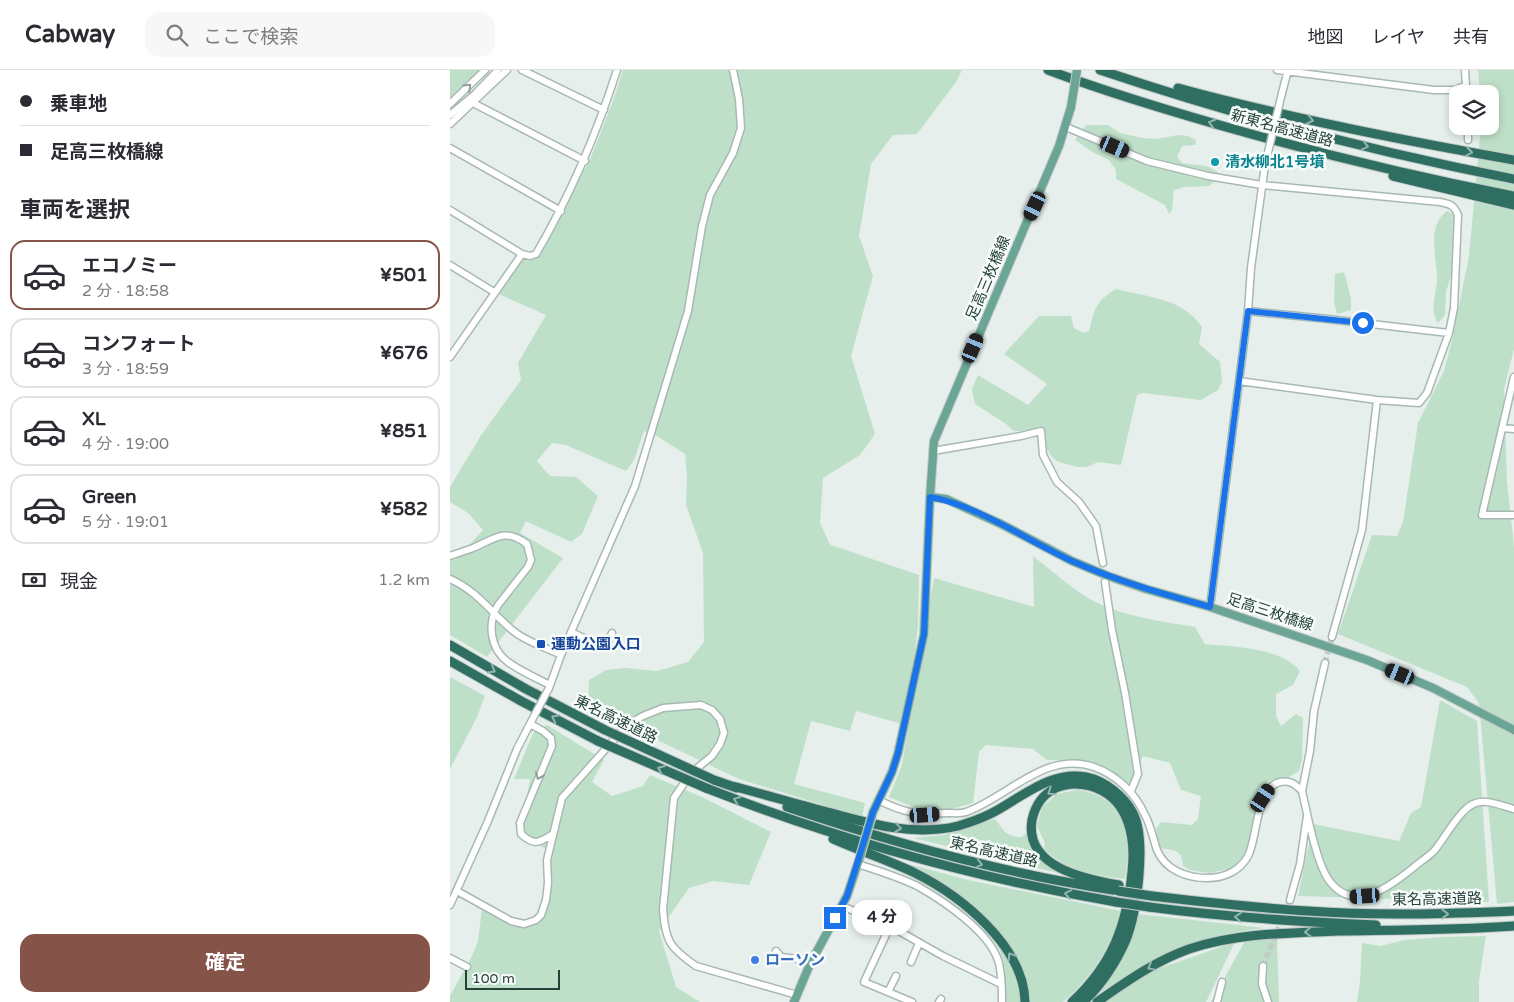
<!DOCTYPE html>
<html lang="ja">
<meta charset="utf-8">
<style>
:root{--surface:#fff;--page:#f7f7f7;--text:#2b2b33;--muted:#7c7c81;--line:#e1e1e2;--accent:#855347}
body{margin:0;font-family:"Varela Round","Noto Sans JP",sans-serif;background:var(--page);color:var(--text);height:100vh;display:flex;flex-direction:column;font-size:19px;white-space:nowrap}
*{box-sizing:border-box;margin:0}
p{font-size:16px;color:var(--muted)}
.icon{flex:none;width:28px;height:28px;fill:none;stroke:currentColor;stroke-width:2;stroke-linecap:round;stroke-linejoin:round}
.map{position:relative;flex:1;overflow:hidden}
.side{display:flex;flex-direction:column;background:var(--surface);width:450px}
.side>*{flex:none}
.hud{display:grid;align-content:center;height:110px;padding:0 20px;background:var(--surface)}
.fabs{position:absolute;left:999px;top:15px;display:grid;gap:10px}
.fabs a{display:grid;place-items:center;width:50px;height:50px;border-radius:10px;background:var(--surface);box-shadow:0 2px 8px #0003;font-size:25px}
.scale{position:absolute;left:15px;bottom:12px;width:95px;box-sizing:border-box;padding-left:5px;border:2px solid #24423a;border-top:0;font-size:14px;line-height:18px;white-space:nowrap;color:#24423a;-webkit-text-stroke:4px #f7fbf9;paint-order:stroke}
.end{position:absolute;width:22px;height:22px;margin:-11px;border:6px solid #1a73e8;background:#fff;box-shadow:0 0 0 2px #fff}
.from{border-radius:50%}
.bubble{position:absolute;height:35px;border-radius:15px;background:var(--surface);box-shadow:0 2px 8px #0003;font-size:16px;font-weight:700;line-height:35px;text-align:center}
.car{position:absolute;width:15px;height:30px;margin:-15px -8px;border-radius:6px;box-shadow:0 0 4px 1px #0007;background:linear-gradient(#222 24%,#8ab4d8 0 40%,#222 0 76%,#8ab4d8 0 86%,#222 0)}
.hud b{display:flex;align-items:center;gap:18px;height:48px;font-size:19px}
.hud b+b{border-top:1px solid var(--line)}
.hud i{width:12px;height:12px;background:var(--text)}
ul{padding:0;list-style:none}
li{display:flex;align-items:center;gap:15px;height:70px;margin:0 10px 8px;padding:0 10px;border:2px solid var(--line);border-radius:15px}
li div{flex:1}
li b{display:block;font-size:19px}
li em{font-style:normal;font-weight:700}
li.selected{border-color:var(--accent)}
li>.icon{width:45px;height:45px;stroke-width:1.5}
h2{padding:0 20px;font-size:22px;line-height:60px}
.pay{display:flex;align-items:center;gap:12px;height:55px;padding:0 20px;font-size:19px}
.pay p{margin-inline-start:auto}
.cta{display:flex;gap:10px;margin-top:auto;padding:10px 20px}
.cta a{flex:1;height:58px;border-radius:15px;background:var(--accent);color:#fff;font-size:20px;font-weight:700;line-height:58px;text-align:center}
header{display:flex;align-items:center;gap:30px;box-sizing:border-box;height:70px;padding:0 25px;background:var(--surface);border-bottom:1px solid var(--line)}
header strong{font-size:24px}
nav{display:flex;gap:28px;margin-inline-start:auto;font-size:18px}
.search{width:350px;height:45px;background:var(--page);display:flex;align-items:center;gap:12px;box-sizing:border-box;padding:0 18px;border-radius:15px;color:var(--muted);font-size:19px}
main{display:flex;flex:1;min-height:0}
.map>svg:first-child{display:block}
.green{fill:#bfe0c8}
.lines{fill:none;stroke-linecap:round;stroke-linejoin:round}
.minor-tunnel{stroke:#bfccc8;stroke-width:6;stroke-dasharray:6 3;stroke-linecap:butt}
.minor-casing{stroke:#a8b8b2;stroke-width:9}
.major-casing{stroke:#c2cac8;stroke-width:10}
.highway-casing{stroke:#c2cac8;stroke-width:11}
.minor{stroke:#fff;stroke-width:6}
.major{stroke:#6aa596;stroke-width:8}
.highway{stroke:#2f6f62;stroke-width:9}
.minor-bridge-casing{stroke:#a8b8b2;stroke-width:9;stroke-linecap:butt}
.major-bridge-casing{stroke:#c2cac8;stroke-width:10;stroke-linecap:butt}
.highway-bridge-casing{stroke:#c2cac8;stroke-width:11;stroke-linecap:butt}
.minor-bridge{stroke:#fff;stroke-width:6}
.major-bridge{stroke:#6aa596;stroke-width:8}
.highway-bridge{stroke:#2f6f62;stroke-width:9}
.oneway{stroke:#92a09c}
.oneway2{stroke:#93b5ae}
.route{stroke:#1a73e8;stroke-width:6}
.culture-dot{fill:#0f9aa8;stroke:#f7fbf9;stroke-width:2}
.transit-dot{fill:#1a4fb4;stroke:#f7fbf9;stroke-width:2}
.shop-dot{fill:#3f7fe0;stroke:#f7fbf9;stroke-width:2}
.labels{text-anchor:middle;dominant-baseline:central;stroke-width:5;stroke-linejoin:round;paint-order:stroke}
.street-label{font-size:15px;fill:#24423a;stroke:#f7fbf9}
.culture-label{font-size:15px;font-weight:bold;fill:#0d838f;stroke:#f7fbf9;text-anchor:start}
.transit-label{font-size:15px;font-weight:bold;fill:#164399;stroke:#f7fbf9;text-anchor:start}
.shop-label{font-size:15px;font-weight:bold;fill:#366cbe;stroke:#f7fbf9;text-anchor:start}
</style>
<header>
<strong>Cabway</strong>
<div class="search"><svg class="icon" aria-label="search" viewBox="0 0 24 24"><circle cx="10" cy="10" r="6"/><path d="M15 15l6 6"/></svg>ここで検索</div>
<nav><a>地図</a><a>レイヤ</a><a>共有</a></nav>
</header>
<main>
<section class="side">
<div class="hud">
<b><i class="from"></i>乗車地</b>
<b><i></i>足高三枚橋線</b>
</div>
<h2>車両を選択</h2>
<ul>
<li class="selected"><svg class="icon" aria-label="car" viewBox="0 0 24 24"><path d="M5 17H2v-5l4-1 3-4h7l3 4 3 1v5h-3M9 17h6M6 11h13"/><circle cx="7" cy="17" r="2"/><circle cx="17" cy="17" r="2"/></svg><div><b>エコノミー</b><p>2 分 · 18:58</p></div><em>¥501</em></li>
<li><svg class="icon" aria-label="car" viewBox="0 0 24 24"><path d="M5 17H2v-5l4-1 3-4h7l3 4 3 1v5h-3M9 17h6M6 11h13"/><circle cx="7" cy="17" r="2"/><circle cx="17" cy="17" r="2"/></svg><div><b>コンフォート</b><p>3 分 · 18:59</p></div><em>¥676</em></li>
<li><svg class="icon" aria-label="car" viewBox="0 0 24 24"><path d="M5 17H2v-5l4-1 3-4h7l3 4 3 1v5h-3M9 17h6M6 11h13"/><circle cx="7" cy="17" r="2"/><circle cx="17" cy="17" r="2"/></svg><div><b>XL</b><p>4 分 · 19:00</p></div><em>¥851</em></li>
<li><svg class="icon" aria-label="car" viewBox="0 0 24 24"><path d="M5 17H2v-5l4-1 3-4h7l3 4 3 1v5h-3M9 17h6M6 11h13"/><circle cx="7" cy="17" r="2"/><circle cx="17" cy="17" r="2"/></svg><div><b>Green</b><p>5 分 · 19:01</p></div><em>¥582</em></li>
</ul>
<div class="pay"><svg class="icon" aria-label="cash" viewBox="0 0 24 24"><path d="M3 7h18v10H3z"/><circle cx="12" cy="12" r="2"/></svg>現金<p>1.2 km</p></div>
<div class="cta"><a>確定</a></div>
</section>
<div class="map">
<svg width="1064" height="932" viewBox="0 0 1064 932">
<rect width="100%" height="100%" fill="#e6efeb"/>
<path class="green" d="M 0,0 L 29,0 L 20,12 L 0,30 Z
M 173,0 L 512,0 L 506,12 L 467,64 L 443,65 L 421,94 L 409,166 L 423,206 L 401,286 L 425,364 L 410,385 L 373,408 L 370,453 L 381,477 L 381,475 L 469,505 L 468,555 L 464,591 L 452,654 L 406,641 L 400,661 L 361,651 L 344,714 L 415,733 L 412,747 L 289,709 L 138,637 L 139,610 L 156,600 L 175,598 L 207,601 L 238,592 L 254,572 L 253,483 L 236,435 L 237,406 L 235,384 L 207,366 L 194,361 L 184,390 L 176,401 L 116,375 L 102,373 L 87,391 L 100,406 L 126,407 L 148,426 L 132,464 L 121,472 L 76,451 L 70,463 L 113,488 L 37,587 L 0,565 L 0,488 L 5,490 L 33,460 L 18,443 L 0,432 L 0,417 L 30,367 L 71,310 L 68,293 L 96,245 L 44,222 L 67,191 L 87,184 L 116,130 L 139,92 L 162,34 Z
M 1028,0 L 1064,0 L 1064,279 L 1054,319 L 1057,412 L 1064,476 L 1064,832 L 1047,834 L 1029,633 L 1017,617 L 888,564 L 922,465 L 947,466 L 953,452 L 968,353 L 994,301 L 1003,266 L 1019,186 L 1031,56 L 1040,56 L 1040,24 L 1030,24 Z
M 636,55 L 658,55 L 670,63 L 693,68 L 706,69 L 728,65 L 738,66 L 746,70 L 745,75 L 732,76 L 727,87 L 732,93 L 757,96 L 768,102 L 767,109 L 759,116 L 735,117 L 724,120 L 722,140 L 719,144 L 715,135 L 666,109 L 666,100 L 659,90 L 644,83 L 625,70 Z
M 997,141 L 1003,144 L 1005,154 L 1004,181 L 1002,202 L 996,222 L 995,245 L 988,253 C 979,240 986,226 987,211 C 988,190 975,157 997,141 Z
M 893,202 L 895,205 L 901,229 L 901,240 L 887,244 L 884,232 L 885,204 Z
M 666,219 C 697,227 733,228 752,257 L 749,274 L 770,292 L 772,311 L 768,320 L 751,330 L 693,323 L 687,325 L 671,395 L 648,392 L 637,397 L 628,397 L 608,392 L 602,387 L 597,379 L 594,360 L 564,361 L 556,354 L 525,334 L 522,319 L 528,305 L 578,335 L 597,314 L 554,284 L 589,246 L 621,246 L 624,258 L 633,263 L 639,261 C 645,238 645,232 666,219 Z
M 583,486 C 600,499 621,518 638,528 C 669,546 710,551 745,557 L 755,574 C 784,577 830,577 850,601 L 843,615 L 826,624 L 826,646 L 831,656 L 846,644 L 853,648 L 852,689 L 849,701 L 839,707 L 818,711 L 812,722 L 797,782 L 783,798 L 759,803 L 740,800 L 733,796 C 732,779 725,781 710,778 L 706,759 L 711,752 L 742,755 L 748,749 L 751,726 L 731,720 L 720,693 L 693,686 L 680,716 L 641,691 L 597,690 L 583,679 L 536,675 L 529,682 L 523,733 L 498,740 L 468,739 L 439,727 L 452,695 L 484,508 L 584,537 Z
M 0,607 L 35,626 L 27,647 L 0,699 Z
M 990,630 L 1027,651 L 1039,832 L 848,826 L 863,754 L 949,771 L 961,743 L 971,737 Z
M 97,655 L 154,690 L 142,712 L 162,726 L 193,716 L 200,705 L 252,727 L 321,762 L 299,815 L 263,811 L 239,818 L 209,861 L 226,917 L 250,932 L 0,932 L 0,926 L 22,886 L 28,871 L 32,838 L 90,854 L 98,813 L 99,781 L 71,764 L 80,709 L 64,709 L 83,663 Z
M 627,720 C 677,726 682,768 675,809 C 645,805 617,801 594,779 L 595,773 L 587,756 L 592,737 L 607,724 Z
M 545,749 C 554,761 556,767 572,767 L 576,763 L 583,782 L 612,804 L 463,768 L 494,765 Z
M 451,792 L 518,810 L 671,841 C 662,876 641,908 613,932 L 580,932 C 575,882 533,840 492,813 C 479,805 465,799 451,792 Z
M 688,844 L 815,858 C 746,865 705,889 648,924 L 676,882 L 684,862 Z
M 1036,866 L 1029,911 L 1029,932 L 907,932 L 910,911 L 912,873 L 930,876 L 955,870 L 992,867 Z
M 827,869 L 829,932 L 761,932 L 795,871 Z
M 785,872 L 756,932 L 651,932 L 702,901 Z
M 548,876 L 566,903 L 572,932 L 556,932 L 554,893 Z"/>
<g class="lines">
<path class="minor-tunnel" d="M 875,593 L 882,567
M 813,896 L 840,830"/>
<defs>
<path id="minor" d="M 72,0 L 154,40
M 827,0 L 984,20 L 1005,20 L 1016,15 L 1015,0
M 832,23 L 838,0
M 23,33 L 135,91
M 0,34 L 35,0
M 0,45 L 24,25 L 48,0
M 0,54 L 57,0
M 616,57 L 697,91 L 758,106 L 812,115 L 990,132 C 1000,134 1004,135 1008,145 L 1004,238 L 999,263 L 977,323 L 969,333 L 927,330 L 789,311
M 1018,70 L 1018,56
M 0,78 L 111,141
M 0,140 L 72,184
M 0,195 L 44,222
M 798,241 L 878,249 L 999,263
M 0,287 L 72,184 L 80,186 L 86,184 C 121,124 146,66 167,0
M 1064,307 L 1032,445 L 1064,445
M 1052,358 L 1064,359
M 483,381 L 571,366 L 591,361 L 593,385 L 607,412 L 629,432 L 646,456 L 653,493
M 0,486 C 8,483 15,481 23,478 C 45,469 54,457 77,474 L 81,490 L 78,497 L 48,535 C 37,553 40,579 58,592 C 70,601 86,608 100,615
M 0,509 C 26,520 42,543 62,560 C 76,572 95,577 111,585
M 655,512 L 662,560 L 675,623 L 688,704 L 681,721
M 760,537 L 798,241 L 801,198 L 815,95
M 121,562 L 155,578 L 162,563
M 882,567 L 912,460 L 927,330
M 99,618 L 111,585 L 185,416 L 238,241 L 252,156 L 260,125 L 283,83 L 291,58 L 289,29 L 283,0
M 80,654 L 93,661 L 101,668 L 102,676 L 70,753 L 71,764 C 84,776 89,773 103,764
M 852,721 L 860,681 L 864,641 L 875,593
M 428,730 C 455,743 466,745 497,743 C 503,743 510,744 516,742 C 558,727 596,680 644,697 C 667,705 685,723 695,745 C 701,756 703,769 707,780 C 715,800 737,808 757,808 C 774,808 790,801 798,786 C 808,768 805,718 830,712 C 840,710 845,714 852,721 C 857,743 866,791 878,809 C 903,845 939,817 963,798 C 970,792 978,787 984,781 C 995,768 1008,742 1023,734 C 1037,728 1051,736 1064,739
M 408,794 C 428,801 450,807 469,817 C 495,832 538,861 548,890 C 552,902 552,919 552,932
M 7,821 L 61,851 L 74,854 L 86,850 L 91,845 L 96,830 L 98,813 L 97,790 L 112,728 L 177,655 L 193,646 L 213,638 L 251,635 L 262,640 L 270,649 L 274,663 L 270,674 L 262,686 L 241,703 L 224,728 L 213,839 C 215,871 220,878 246,896 L 347,925
M 840,830 L 850,794 L 857,746
M 0,835 L 38,751 L 67,679 L 82,650
M 392,836 L 440,856 L 493,886 L 551,914
M 440,856 L 414,912 L 462,932
M 326,881 L 331,887 L 348,889 L 360,894
M 0,888 L 17,897
M 461,892 L 469,873
M 813,896 L 812,914 L 818,932
M 438,922 L 446,906
M 489,932 L 491,929
M 767,932 L 772,912"/>
<path id="major" d="M 480,427 L 496,429 L 551,454 L 622,491 L 658,506 L 696,519 L 760,537 L 917,590 L 983,618 L 1064,660
M 423,742 L 442,702 L 448,683 L 474,564 L 480,427 L 484,371 L 609,76 L 621,37
M 344,932 L 360,894 L 397,826 L 409,790"/>
<path id="highway" d="M 598,0 C 664,25 733,45 801,64 C 888,88 976,109 1064,126
M 650,0 C 784,45 925,82 1064,109
M 728,18 C 838,48 951,70 1064,90
M 943,106 L 1064,135
M 0,575 L 76,619 L 155,660
M 0,591 L 71,631 L 148,671
M 264,710 L 287,718
M 282,716 C 313,724 343,733 374,741 C 417,753 463,767 508,756 C 518,753 530,749 540,744 C 570,729 600,700 636,707 C 655,711 674,726 683,743 C 697,770 687,842 676,870 C 667,891 651,916 633,932
M 256,718 C 389,770 525,808 666,832
M 337,737 C 443,773 552,803 663,820
M 383,769 C 410,781 438,790 465,803 C 511,826 574,876 575,932
M 702,826 C 754,832 806,838 858,841 C 926,846 995,844 1064,841
M 699,837 C 775,847 850,852 926,855
M 622,932 C 662,895 677,855 682,802 C 686,767 679,727 640,716 C 629,713 617,713 606,718 C 593,724 585,736 582,750 C 574,797 635,809 669,815
M 647,932 C 676,912 705,891 739,879 C 787,863 839,863 889,861 C 948,860 1006,860 1064,856"/>
</defs>
<use href="#minor" class="minor-casing"/>
<use href="#major" class="major-casing"/>
<use href="#highway" class="highway-casing"/>
<use href="#minor" class="minor"/>
<use href="#major" class="major"/>
<use href="#highway" class="highway"/>
<defs>
<path id="minor-bridge" d="M 815,95 L 832,23
M 82,650 L 99,618"/>
<path id="major-bridge" d="M 621,37 L 627,0
M 409,790 L 423,742"/>
<path id="highway-bridge" d="M 155,660 L 264,710
M 148,671 L 256,718
M 668,821 L 702,826
M 666,832 L 699,837"/>
</defs>
<use href="#minor-bridge" class="minor-bridge-casing"/>
<use href="#major-bridge" class="major-bridge-casing"/>
<use href="#highway-bridge" class="highway-bridge-casing"/>
<use href="#minor-bridge" class="minor-bridge"/>
<use href="#major-bridge" class="major-bridge"/>
<use href="#highway-bridge" class="highway-bridge"/>
</g>
<defs><path id="oneway-chevron" d="M-2-3.5L2.5 0L-2 3.5" fill="none" stroke-width="1.6" stroke-linecap="round" stroke-linejoin="round" transform="scale(1.25)"/></defs>
<g class="oneway">
<use href="#oneway-chevron" transform="translate(18 17) rotate(-43)"/>
<use href="#oneway-chevron" transform="translate(89 706) rotate(114)"/>
</g>
<g class="oneway2">
<use href="#oneway-chevron" transform="translate(860 50) rotate(12)"/>
<use href="#oneway-chevron" transform="translate(762 53) rotate(-164)"/>
<use href="#oneway-chevron" transform="translate(915 76) rotate(13)"/>
<use href="#oneway-chevron" transform="translate(1019 82) rotate(10)"/>
<use href="#oneway-chevron" transform="translate(42 600) rotate(30)"/>
<use href="#oneway-chevron" transform="translate(105 648) rotate(-153)"/>
<use href="#oneway-chevron" transform="translate(211 699) rotate(-156)"/>
<use href="#oneway-chevron" transform="translate(601 722) rotate(147)"/>
<use href="#oneway-chevron" transform="translate(287 730) rotate(-159)"/>
<use href="#oneway-chevron" transform="translate(448 758) rotate(7)"/>
<use href="#oneway-chevron" transform="translate(529 794) rotate(13)"/>
<use href="#oneway-chevron" transform="translate(618 824) rotate(-169)"/>
<use href="#oneway-chevron" transform="translate(995 844)"/>
<use href="#oneway-chevron" transform="translate(788 847) rotate(-175)"/>
<use href="#oneway-chevron" transform="translate(858 862) rotate(178)"/>
<use href="#oneway-chevron" transform="translate(561 886) rotate(-123)"/>
<use href="#oneway-chevron" transform="translate(701 897) rotate(151)"/>
</g>
<g class="lines">
<path class="route" d="M 385,848 L 397,826 L 423,742 L 442,702 L 448,683 L 474,564 L 480,427 C 527,435 578,471 622,491 C 667,511 713,524 760,537 L 798,241 L 913,253"/>
</g>
<circle class="culture-dot" cx="765" cy="92" r="5"/>
<rect class="transit-dot" x="86" y="569" width="10" height="10" rx="2.5"/>
<circle class="shop-dot" cx="305" cy="890" r="5"/>
<g class="labels">
<g class="street-label">
<text transform="translate(832 58) rotate(15)">新東名高速道路</text>
<text transform="translate(538 208) rotate(-67)">足高三枚橋線</text>
<text transform="translate(820 542) rotate(18)">足高三枚橋線</text>
<text transform="translate(166 649) rotate(26)">東名高速道路</text>
<text transform="translate(544 782) rotate(13)">東名高速道路</text>
<text transform="translate(987 829) rotate(-1)">東名高速道路</text>
</g>
<g class="culture-label">
<text x="775" y="92">清水柳北1号墳</text>
</g>
<g class="transit-label">
<text x="101" y="574">運動公園入口</text>
</g>
<g class="shop-label">
<text x="315" y="890">ローソン</text>
</g>
</g>
</svg>
<div class="fabs">
<a><svg class="icon" aria-label="layers" viewBox="0 0 24 24"><path d="M12 4l9 5-9 5-9-5zM3 14l9 5 9-5"/></svg></a>
</div>
<div class="scale">100 m</div>
<i class="end from" style="left:913px;top:253px"></i>
<i class="end" style="left:385px;top:848px"></i>
<div class="bubble" style="left:402px;top:830px;width:60px">4 分</div>
<i class="car" style="left:665px;top:77px;rotate:113deg"></i>
<i class="car" style="left:585px;top:136px;rotate:205deg"></i>
<i class="car" style="left:523px;top:278px;rotate:23deg"></i>
<i class="car" style="left:950px;top:604px;rotate:292deg"></i>
<i class="car" style="left:813px;top:728px;rotate:34deg"></i>
<i class="car" style="left:475px;top:745px;rotate:86deg"></i>
<i class="car" style="left:915px;top:826px;rotate:266deg"></i>
</div>
</main>
